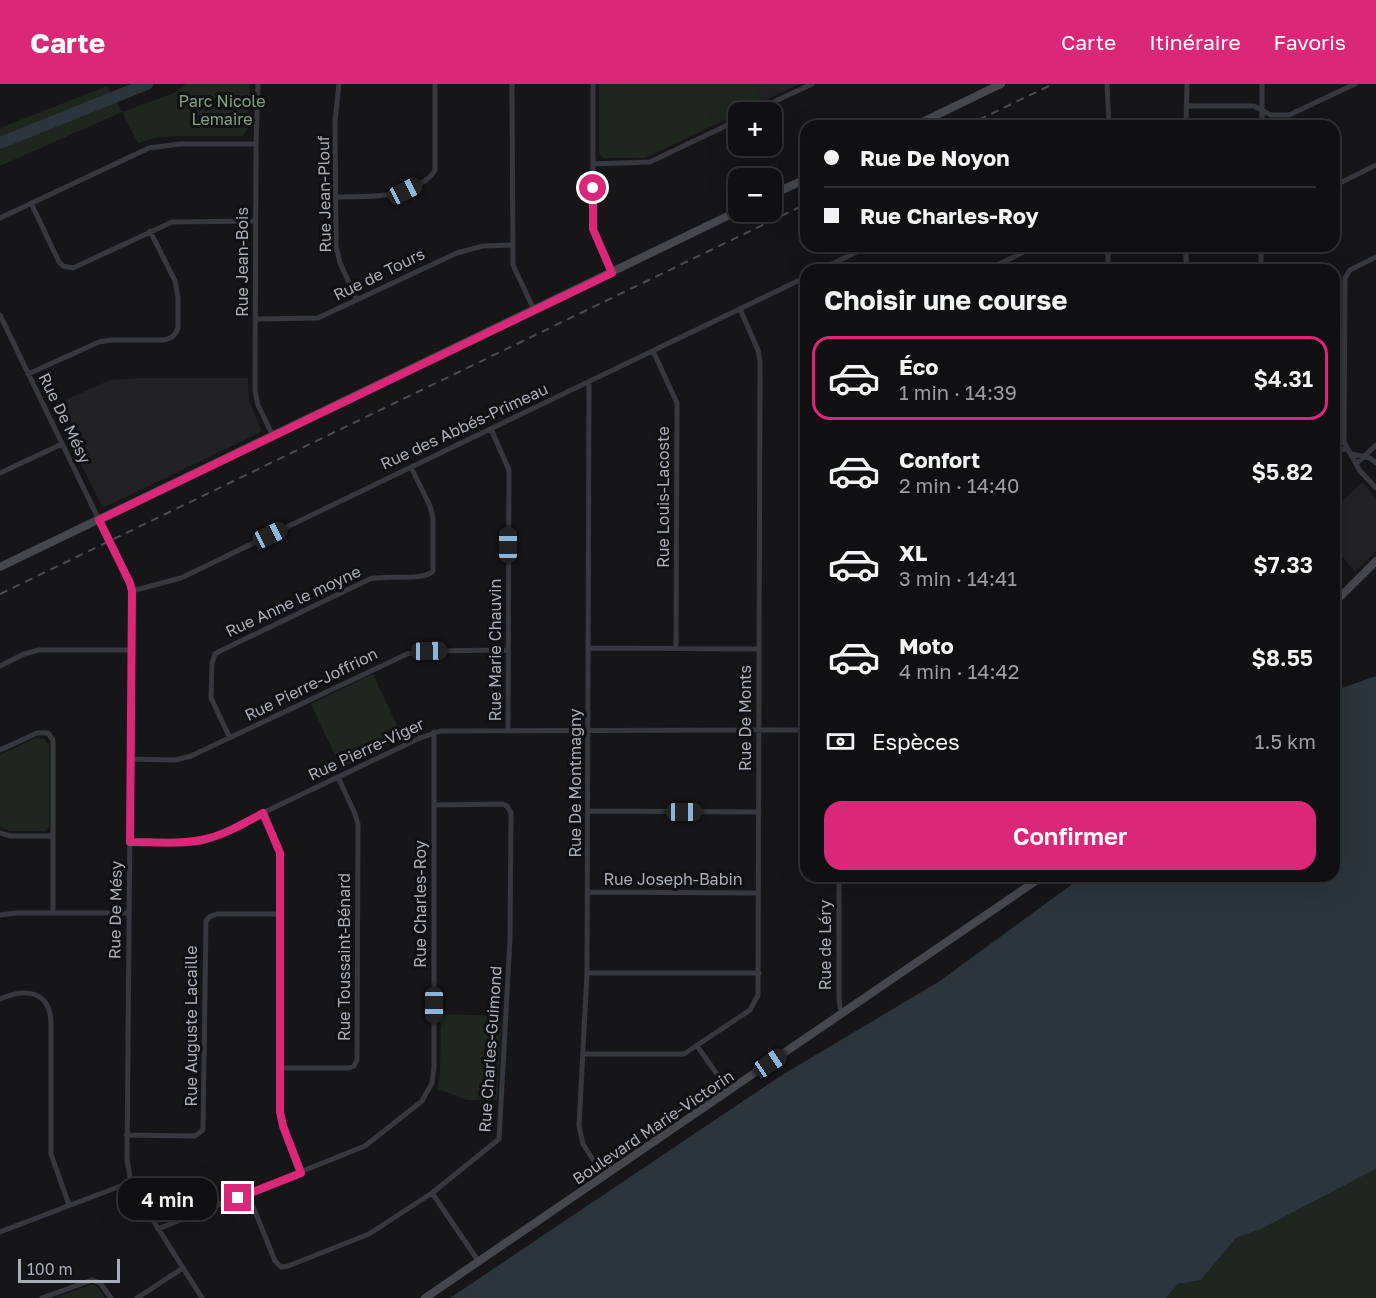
<!DOCTYPE html>
<html lang="fr">
<meta charset="utf-8">
<style>
:root{--surface:#101012;--page:#1e1e20;--text:#f1f3f6;--muted:#9c9d9f;--line:#303032;--accent:#db2777}
body{margin:0;font-family:"Golos Text",sans-serif;background:var(--page);color:var(--text);height:100vh;display:flex;flex-direction:column;font-size:22px;white-space:nowrap}
*{box-sizing:border-box;margin:0}
p{font-size:20px;color:var(--muted)}
.icon{flex:none;width:33px;height:33px;fill:none;stroke:currentColor;stroke-width:2;stroke-linecap:round;stroke-linejoin:round}
.map{position:relative;flex:1;overflow:hidden}
.side{position:absolute;left:800px;top:180px;width:540px;height:618px;display:flex;flex-direction:column;background:var(--surface);border-radius:18px;box-shadow:0 6px 24px #0002,0 0 0 2px var(--line)}
.side>*{flex:none}
.guide{position:absolute;left:800px;top:36px;width:540px;height:132px;border-radius:18px;box-shadow:0 6px 24px #0002,0 0 0 2px var(--line);display:grid;align-content:center;height:132px;padding:0 24px;background:var(--surface)}
.tools{position:absolute;left:728px;top:18px;display:grid;gap:12px}
.tools a{display:grid;place-items:center;width:54px;height:54px;border-radius:12px;background:var(--surface);box-shadow:0 6px 24px #0002,0 0 0 2px var(--line);font-size:30px}
.scale{position:absolute;left:18px;bottom:15px;width:102px;box-sizing:border-box;padding-left:6px;border:3px solid #a8adb8;border-top:0;font-size:16px;line-height:21px;white-space:nowrap;color:#a8adb8;-webkit-text-stroke:4px #111113;paint-order:stroke}
.end{position:absolute;width:27px;height:27px;margin:-14px;border:8px solid #db2777;background:#fff;box-shadow:0 0 0 3px #fff}
.from{border-radius:50%}
.bubble{position:absolute;height:42px;border-radius:18px;background:var(--surface);box-shadow:0 6px 24px #0002,0 0 0 2px var(--line);font-size:20px;font-weight:600;line-height:42px;text-align:center}
.car{position:absolute;width:18px;height:36px;margin:-18px -9px;border-radius:8px;box-shadow:0 0 4px 2px #0007;background:linear-gradient(#222 24%,#8ab4d8 0 40%,#222 0 76%,#8ab4d8 0 86%,#222 0)}
.guide b{display:flex;align-items:center;gap:21px;height:57px;font-size:22px}
.guide b+b{border-top:2px solid var(--line)}
.guide i{width:15px;height:15px;background:var(--text)}
ul{padding:0;list-style:none}
li{display:flex;align-items:center;gap:18px;height:84px;margin:0 12px 9px;padding:0 12px;border:3px solid transparent;border-radius:18px}
li div{flex:1}
li b{display:block;font-size:22px}
li em{font-style:normal;font-weight:600}
li.on{border-color:var(--accent)}
li>.icon{width:54px;height:54px;stroke-width:1.5}
h2{padding:0 24px;font-size:27px;line-height:72px}
.pay{display:flex;align-items:center;gap:15px;height:66px;padding:0 24px;font-size:22px}
.pay p{margin-inline-start:auto}
.button{display:flex;gap:12px;margin-top:auto;padding:12px 24px}
.button a{flex:1;height:69px;border-radius:18px;background:var(--accent);color:#fff;font-size:24px;font-weight:600;line-height:69px;text-align:center}
header{display:flex;align-items:center;gap:36px;box-sizing:border-box;height:84px;padding:0 30px;background:var(--accent);color:#fff}
header strong{font-size:28px}
nav{display:flex;gap:33px;margin-inline-start:auto;font-size:21px}
.map>svg:first-child{display:block}
.built{fill:#222225}
.green{fill:#1e261f}
.water{fill:#2c353c}
.lines{fill:none;stroke-linecap:round;stroke-linejoin:round}
.river{stroke:#2c353c;stroke-width:12}
.street{stroke:#37383d;stroke-width:5}
.secondary{stroke:#45474d;stroke-width:8}
.rail{stroke:#4a4c52;stroke-width:2;stroke-dasharray:8 6;stroke-linecap:butt}
.route{stroke:#db2777;stroke-width:8}
.labels{text-anchor:middle;dominant-baseline:central;stroke-width:6;stroke-linejoin:round;paint-order:stroke}
.park-label{font-size:16px;fill:#7fa381;stroke:#111113}
.street-label{font-size:16px;fill:#a8adb8;stroke:#111113}
</style>
<header>
<strong>Carte</strong>
<nav><a>Carte</a><a>Itinéraire</a><a>Favoris</a></nav>
</header>
<div class="map">
<svg width="1376" height="1214" viewBox="0 0 1376 1214">
<rect width="100%" height="100%" fill="#161618"/>
<path class="built" d="M 753,0 L 799,0 L 762,18 Z
M 137,294 L 248,294 L 249,316 L 261,346 L 259,349 L 103,424 L 52,322 L 110,296 Z
M 1362,398 L 1376,414 L 1376,467 L 1355,488 L 1334,463 L 1334,425 Z"/>
<path class="green" d="M 186,0 L 250,0 L 247,46 L 242,52 L 176,52 L 154,54 L 138,59 L 122,28 L 0,82 L 0,44 L 107,2 L 122,28 L 174,9 Z
M 599,0 L 753,0 L 762,18 L 645,74 L 603,74 L 599,69 Z
M 373,590 L 403,654 L 341,684 L 311,620 Z
M 37,653 L 44,655 L 49,661 L 49,742 L 45,747 L 10,747 L 0,743 L 0,671 Z
M 441,930 L 502,932 L 497,1016 L 467,1016 L 438,1005 L 440,986 Z
M 1376,1085 L 1376,1214 L 1166,1214 L 1178,1200 L 1201,1196 L 1236,1154 L 1261,1145 Z
M 93,1200 L 98,1204 L 105,1214 L 54,1214 Z"/>
<path class="water" d="M 1376,592 L 1376,1085 L 1261,1145 L 1236,1154 L 1201,1196 L 1178,1200 L 1166,1214 L 450,1214 L 782,991 L 940,897 L 1082,793 L 1334,792 L 1334,612 L 1339,605 Z"/>
<g class="lines">
<path class="river" d="M 0,59 L 147,0"/>
<path class="street" d="M 258,0 L 256,60 L 255,307 L 258,321 L 273,352
M 339,0 L 335,37 L 336,162 L 340,179 L 357,216
M 512,0 L 513,181 L 534,226
M 593,0 L 593,145 L 612,189
M 1107,0 L 1109,42
M 1262,0 L 1262,42
M 1186,22 L 1254,22 L 1271,31 L 1289,31 L 1355,0
M 752,28 L 812,0
M 1186,42 L 1187,0
M 593,80 L 650,78 L 738,36
M 1334,102 L 1376,81
M 336,113 C 366,112 389,115 417,101 C 425,97 431,94 435,86 L 435,0
M 31,119 L 59,178 L 63,182 L 73,184 L 172,138 L 255,137
M 0,134 L 149,64 L 180,60 L 256,60
M 1376,173 L 1350,186 L 1345,194 L 1344,358 L 1360,387 L 1376,404
M 819,186 L 869,162
M 987,186 L 1036,162
M 1108,186 L 1108,162
M 1186,186 L 1186,162
M 1261,186 L 1261,162
M 0,231 L 113,465 L 132,507 L 127,1076 L 131,1098 L 137,1111 L 202,1214
M 256,235 L 318,234 L 457,169 L 483,162 L 512,161
M 653,267 L 677,319 L 676,564
M 28,290 L 99,258 L 111,256 L 162,256 C 171,255 175,252 178,244 L 178,213 L 175,197 L 150,147
M 589,298 L 587,889 L 579,1042 L 583,1060 L 604,1093
M 491,345 L 509,386 L 508,646
M 1334,366 L 1347,365
M 1352,370 L 1370,374 L 1376,379
M 1356,380 L 1376,361
M 0,389 L 62,360
M 132,507 L 181,494 L 806,193
M 589,564 L 759,565
M 0,582 L 24,570 L 39,566 L 131,566
M 230,654 L 211,614 L 212,579 L 215,570 L 220,567 L 370,495 C 386,490 423,498 433,487 L 433,434 L 430,422 L 411,383
M 0,666 L 37,649 L 48,649 L 53,656 L 53,828
M 130,675 L 175,676 L 191,672 L 407,570 L 422,567 L 508,566
M 588,727 L 759,728
M 263,730 L 279,762 L 281,775 L 280,1027 L 283,1042 L 301,1089
M 0,749 L 10,752 L 52,752
M 130,758 L 180,759 L 208,755 L 420,654 L 441,647 L 806,646
M 839,792 L 839,913 L 840,924 L 844,929
M 839,794 L 874,795 L 884,792
M 588,808 L 758,809
M 0,831 L 16,829 L 129,829
M 587,889 L 759,889
M 0,915 C 25,904 50,906 51,939 L 51,1070 L 69,1121
M 697,962 L 729,1007
M 583,970 L 684,970 L 750,926 L 758,911 L 760,278 L 758,266 L 740,225
M 280,984 L 349,984 L 354,982 L 357,976 L 358,740 L 355,730 L 338,693
M 126,1051 L 195,1052 L 203,1046 L 206,837 L 209,833 L 217,830 L 281,830
M 432,1109 L 479,1178
M 248,1110 L 275,1177 L 281,1183 L 288,1182 L 369,1150 L 432,1109 L 499,1055 L 510,855 L 511,729 L 507,722 L 503,720 L 434,721
M 158,1145 L 365,1062 L 422,1017 L 432,999 L 434,984 L 434,648
M 0,1148 L 131,1098
M 42,1214 L 92,1196 L 100,1199 L 111,1214
M 137,1214 L 183,1184"/>
<path class="secondary" d="M 914,42 L 1001,0
M 771,111 L 806,95
M 0,483 L 738,127
M 1334,519 L 1376,477
M 425,1214 L 1043,792"/>
<path class="rail" d="M 966,42 L 1053,0
M 0,510 L 806,120"/>
</g>
<g class="lines">
<path class="route" d="M 238,1114 L 301,1089 L 283,1042 L 280,1028 L 280,769 L 263,729 C 245,739 226,750 206,755 C 182,761 155,758 130,758 L 132,507 L 130,499 L 99,436 L 612,189 L 593,145 L 593,104"/>
</g>
<g class="labels">
<g class="park-label">
<text x="222" y="17">Parc Nicole<tspan x="222" dy="18">Lemaire</tspan></text>
</g>
<g class="street-label">
<text transform="translate(324 110) rotate(-91)">Rue Jean-Plouf</text>
<text transform="translate(242 178) rotate(-90)">Rue Jean-Bois</text>
<text transform="translate(379 190) rotate(-26)">Rue de Tours</text>
<text transform="translate(65 334) rotate(64)">Rue De Mésy</text>
<text transform="translate(464 342) rotate(-25)">Rue des Abbés-Primeau</text>
<text transform="translate(663 413) rotate(-90)">Rue Louis-Lacoste</text>
<text transform="translate(293 517) rotate(-25)">Rue Anne le moyne</text>
<text transform="translate(495 566) rotate(-90)">Rue Marie Chauvin</text>
<text transform="translate(311 600) rotate(-26)">Rue Pierre-Joffrion</text>
<text transform="translate(745 634) rotate(-90)">Rue De Monts</text>
<text transform="translate(366 665) rotate(-25)">Rue Pierre-Viger</text>
<text transform="translate(575 699) rotate(-90)">Rue De Montmagny</text>
<text x="673" y="795">Rue Joseph-Babin</text>
<text transform="translate(420 820) rotate(-90)">Rue Charles-Roy</text>
<text transform="translate(115 826) rotate(-89)">Rue De Mésy</text>
<text transform="translate(825 861) rotate(-90)">Rue de Léry</text>
<text transform="translate(344 873) rotate(-90)">Rue Toussaint-Bénard</text>
<text transform="translate(191 942) rotate(-90)">Rue Auguste Lacaille</text>
<text transform="translate(490 965) rotate(-86)">Rue Charles-Guimond</text>
<text transform="translate(653 1043) rotate(-34)">Boulevard Marie-Victorin</text>
</g>
</g>
</svg>
<div class="tools">
<a>+</a>
<a>−</a>
</div>
<div class="scale">100 m</div>
<i class="end from" style="left:593px;top:104px"></i>
<i class="end" style="left:238px;top:1114px"></i>
<div class="bubble" style="left:118px;top:1094px;width:99px">4 min</div>
<i class="car" style="left:405px;top:107px;rotate:63deg"></i>
<i class="car" style="left:270px;top:451px;rotate:64deg"></i>
<i class="car" style="left:508px;top:461px;rotate:0deg"></i>
<i class="car" style="left:429px;top:567px;rotate:89deg"></i>
<i class="car" style="left:684px;top:728px;rotate:90deg"></i>
<i class="car" style="left:434px;top:921px;rotate:180deg"></i>
<i class="car" style="left:770px;top:979px;rotate:56deg"></i>
<div class="guide">
<b><i class="from"></i>Rue De Noyon</b>
<b><i></i>Rue Charles-Roy</b>
</div>
<section class="side">
<h2>Choisir une course</h2>
<ul>
<li class="on"><svg class="icon" aria-label="car" viewBox="0 0 24 24"><path d="M5 17H2v-5l4-1 3-4h7l3 4 3 1v5h-3M9 17h6M6 11h13"/><circle cx="7" cy="17" r="2"/><circle cx="17" cy="17" r="2"/></svg><div><b>Éco</b><p>1 min · 14:39</p></div><em>$4.31</em></li>
<li><svg class="icon" aria-label="car" viewBox="0 0 24 24"><path d="M5 17H2v-5l4-1 3-4h7l3 4 3 1v5h-3M9 17h6M6 11h13"/><circle cx="7" cy="17" r="2"/><circle cx="17" cy="17" r="2"/></svg><div><b>Confort</b><p>2 min · 14:40</p></div><em>$5.82</em></li>
<li><svg class="icon" aria-label="car" viewBox="0 0 24 24"><path d="M5 17H2v-5l4-1 3-4h7l3 4 3 1v5h-3M9 17h6M6 11h13"/><circle cx="7" cy="17" r="2"/><circle cx="17" cy="17" r="2"/></svg><div><b>XL</b><p>3 min · 14:41</p></div><em>$7.33</em></li>
<li><svg class="icon" aria-label="car" viewBox="0 0 24 24"><path d="M5 17H2v-5l4-1 3-4h7l3 4 3 1v5h-3M9 17h6M6 11h13"/><circle cx="7" cy="17" r="2"/><circle cx="17" cy="17" r="2"/></svg><div><b>Moto</b><p>4 min · 14:42</p></div><em>$8.55</em></li>
</ul>
<div class="pay"><svg class="icon" aria-label="cash" viewBox="0 0 24 24"><path d="M3 7h18v10H3z"/><circle cx="12" cy="12" r="2"/></svg>Espèces<p>1.5 km</p></div>
<div class="button"><a>Confirmer</a></div>
</section>
</div>
